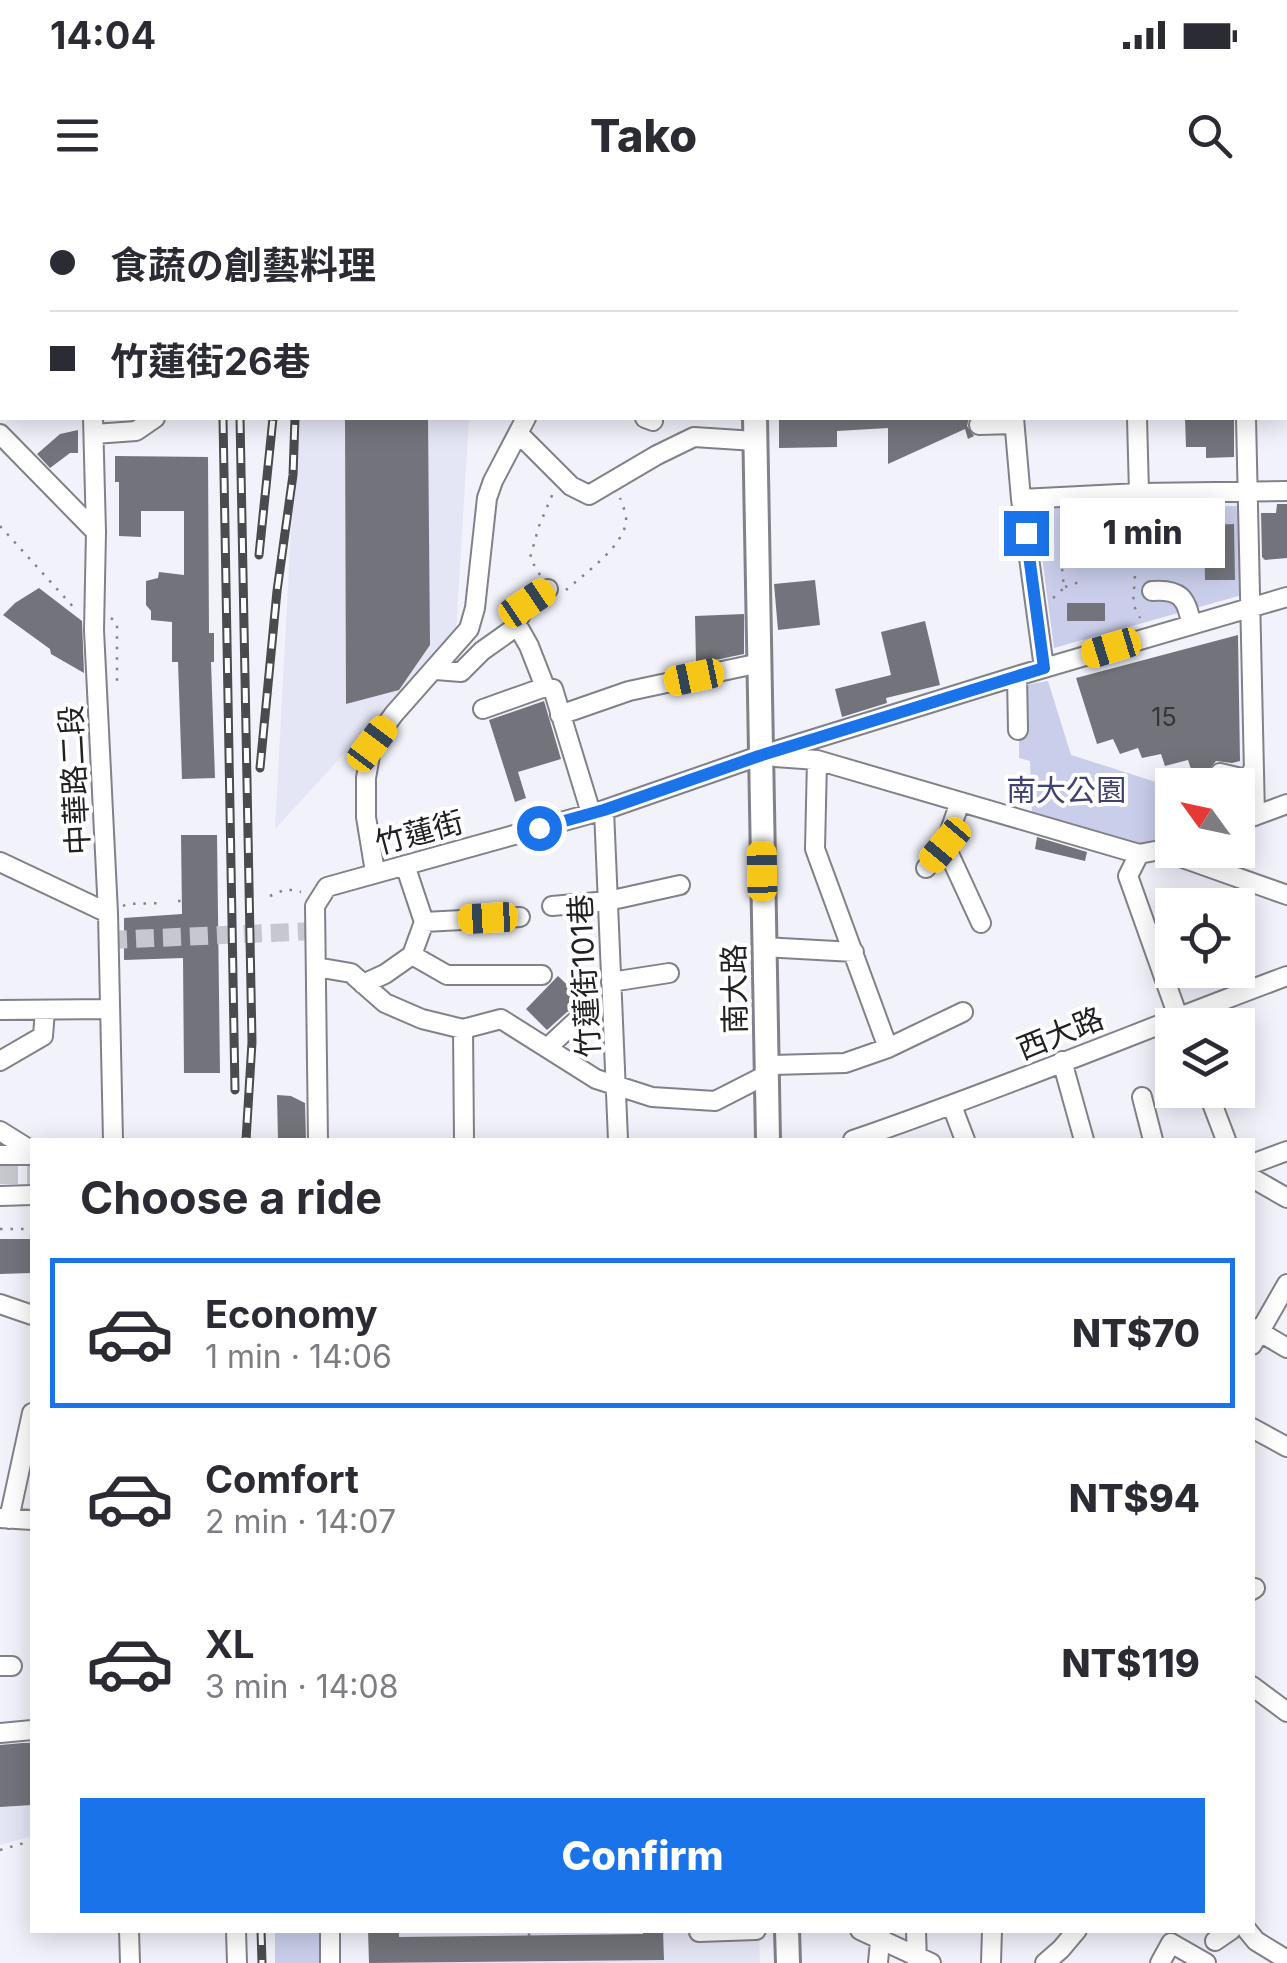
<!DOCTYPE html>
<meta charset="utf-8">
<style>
:root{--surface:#fff;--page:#f2f2f3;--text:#2b2b33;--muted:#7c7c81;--line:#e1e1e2;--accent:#1a73e8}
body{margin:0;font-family:Inter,"Noto Sans TC","Noto Sans JP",sans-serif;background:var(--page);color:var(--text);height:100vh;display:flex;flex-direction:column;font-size:38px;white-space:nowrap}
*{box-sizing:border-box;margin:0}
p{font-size:32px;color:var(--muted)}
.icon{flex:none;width:55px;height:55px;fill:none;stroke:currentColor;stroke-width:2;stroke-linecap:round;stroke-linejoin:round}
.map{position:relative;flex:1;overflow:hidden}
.drawer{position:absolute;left:30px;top:938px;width:1225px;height:795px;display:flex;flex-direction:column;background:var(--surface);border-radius:0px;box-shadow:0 5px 25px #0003}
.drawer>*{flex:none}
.banner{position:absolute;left:0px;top:0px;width:1288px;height:220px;box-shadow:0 5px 25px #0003;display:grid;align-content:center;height:220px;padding:0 50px;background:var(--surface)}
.needle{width:65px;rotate:303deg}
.fabs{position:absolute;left:1155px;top:568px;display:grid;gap:20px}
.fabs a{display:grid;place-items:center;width:100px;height:100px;border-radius:0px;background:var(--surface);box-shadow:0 5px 25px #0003;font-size:50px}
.end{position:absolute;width:45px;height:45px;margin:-22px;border:12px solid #1a73e8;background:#fff;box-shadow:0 0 0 5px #fff}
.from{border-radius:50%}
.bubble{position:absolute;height:70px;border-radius:0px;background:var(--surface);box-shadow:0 5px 25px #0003;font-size:32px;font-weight:800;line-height:70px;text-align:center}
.car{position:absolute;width:30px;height:60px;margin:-30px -15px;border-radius:12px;box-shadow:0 0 8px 2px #0007;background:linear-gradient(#f5c518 24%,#345 0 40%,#f5c518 0 76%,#345 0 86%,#f5c518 0)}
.banner b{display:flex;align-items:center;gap:35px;height:95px;font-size:38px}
.banner b+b{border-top:2px solid var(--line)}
.banner i{width:25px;height:25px;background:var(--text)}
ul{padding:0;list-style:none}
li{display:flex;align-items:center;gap:30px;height:150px;margin:0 20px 15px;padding:0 30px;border:5px solid transparent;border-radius:0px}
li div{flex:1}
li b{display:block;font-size:38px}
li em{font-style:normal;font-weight:800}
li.active{border-color:var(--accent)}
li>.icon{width:90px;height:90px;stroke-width:1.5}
h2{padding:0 50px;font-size:45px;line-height:120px}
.primary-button{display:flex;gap:20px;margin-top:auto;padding:20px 50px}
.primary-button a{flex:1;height:115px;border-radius:0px;background:var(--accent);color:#fff;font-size:40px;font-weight:800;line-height:115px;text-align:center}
.status{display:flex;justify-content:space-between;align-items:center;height:70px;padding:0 50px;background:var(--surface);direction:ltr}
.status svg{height:28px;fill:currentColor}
header{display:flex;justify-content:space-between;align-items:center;height:130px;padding:0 50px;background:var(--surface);font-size:45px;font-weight:800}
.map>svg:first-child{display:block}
.built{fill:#e4e6f5}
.green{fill:#caceea}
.building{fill:#73747b}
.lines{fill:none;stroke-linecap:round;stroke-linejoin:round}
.minor-tunnel{stroke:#c7c8cf;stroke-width:18;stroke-dasharray:18 9;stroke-linecap:butt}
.minor-casing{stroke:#818289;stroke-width:22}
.major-casing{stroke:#818289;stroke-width:28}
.path{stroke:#828288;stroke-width:2.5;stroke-dasharray:2.5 8;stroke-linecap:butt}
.minor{stroke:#fff;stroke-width:18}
.major{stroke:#fff;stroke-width:22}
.rail-casing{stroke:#4a4b4f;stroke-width:9}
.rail{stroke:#fff;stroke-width:5;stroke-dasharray:15;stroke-linecap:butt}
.route{stroke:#1a73e8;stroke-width:12}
.labels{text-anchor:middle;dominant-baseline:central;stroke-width:8;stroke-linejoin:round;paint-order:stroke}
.number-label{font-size:25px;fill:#36363a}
.street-label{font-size:30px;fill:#212124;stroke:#fff}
.park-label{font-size:30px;fill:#404371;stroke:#fff}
</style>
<div class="status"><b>14:04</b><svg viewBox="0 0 49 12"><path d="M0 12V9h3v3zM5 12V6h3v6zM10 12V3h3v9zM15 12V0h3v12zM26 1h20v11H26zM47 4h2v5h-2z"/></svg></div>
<header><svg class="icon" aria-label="menu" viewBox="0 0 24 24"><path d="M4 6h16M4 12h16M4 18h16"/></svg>Tako<svg class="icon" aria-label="search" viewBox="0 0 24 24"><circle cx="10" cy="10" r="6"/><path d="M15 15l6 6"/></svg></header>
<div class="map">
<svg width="1287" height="1763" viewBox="0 0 1287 1763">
<rect width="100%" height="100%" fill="#f1f2fa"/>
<path class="built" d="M 297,218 L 469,218 L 456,432 L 275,629 Z
M 32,1536 L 32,1636 L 0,1645 L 0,1541 Z
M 369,1730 L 759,1730 L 760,1763 L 370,1763 Z"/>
<path class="green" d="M 1035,304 L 1139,307 L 1238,306 L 1242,395 L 1054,448 Z
M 1048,481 L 1071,555 L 1172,587 L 1172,633 L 1141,645 L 1032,617 L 1030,561 L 1019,558 L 1019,486 Z
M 275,1730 L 321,1730 L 321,1763 L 275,1763 Z"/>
<path class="building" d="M 345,218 L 428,218 L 430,445 L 399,490 L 346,504 Z
M 779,218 L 969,218 L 967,226 L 974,236 L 968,239 L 965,229 L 888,264 L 888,228 L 837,231 L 837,247 L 779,248 Z
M 1185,218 L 1234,218 L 1234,257 L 1206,258 L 1206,247 L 1186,247 Z
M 78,230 L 78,253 L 70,253 L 50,268 L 37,254 L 60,234 Z
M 115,256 L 208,257 L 209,433 L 214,433 L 214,462 L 211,462 L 215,578 L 182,579 L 178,462 L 172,462 L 172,422 L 151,420 L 151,411 L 146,405 L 146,381 L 158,378 L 159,372 L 184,375 L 184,311 L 141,311 L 141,337 L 119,336 L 119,282 L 115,282 Z
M 1277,304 L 1287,304 L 1287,358 L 1265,360 L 1262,357 L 1261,313 L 1276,313 Z
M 1234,324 L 1235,380 L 1205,380 L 1204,325 Z
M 815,380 L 820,425 L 778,430 L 774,384 Z
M 39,388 L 82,421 L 84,473 L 51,454 L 50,449 L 3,415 L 15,403 Z
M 1067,403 L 1105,403 L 1105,421 L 1067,421 Z
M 744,414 L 744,454 L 711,461 L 696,461 L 695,416 Z
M 925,421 L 940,485 L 886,498 L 887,503 L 842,517 L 835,489 L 891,475 L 881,432 Z
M 1238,435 L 1240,561 L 1232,563 L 1216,561 L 1208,571 L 1193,575 L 1188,560 L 1165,566 L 1161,554 L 1142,558 L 1138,548 L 1120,554 L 1113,539 L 1097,544 L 1076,478 Z
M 544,501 L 561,559 L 518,572 L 526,598 L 515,602 L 489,520 Z
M 181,635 L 217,635 L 220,873 L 184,873 L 183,758 L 124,760 L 124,718 L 182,714 Z
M 1037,637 L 1087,652 L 1085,661 L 1035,649 Z
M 558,776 L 587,804 L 580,811 L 573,810 L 567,812 L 547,830 L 526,809 Z
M 277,895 L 291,896 L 305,903 L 306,940 L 278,940 Z
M 0,1039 L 32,1039 L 32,1073 L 0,1074 Z
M 23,1543 L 32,1543 L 32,1605 L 0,1607 L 0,1545 Z
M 368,1730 L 399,1730 L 399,1737 L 643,1734 L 643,1730 L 663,1730 L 664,1760 L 369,1763 Z"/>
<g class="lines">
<path class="minor-tunnel" d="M 109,740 L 315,731
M 0,975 L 32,975"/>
<defs>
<path id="minor" d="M 88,0 L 88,2
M 394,0 L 395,2
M 581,0 L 583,2
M 873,0 L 873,2
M 1130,0 L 1130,2
M 107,2 L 109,0
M 1285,63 L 1287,63
M 0,81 L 2,78
M 93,218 L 96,332 L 94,430 L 108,713 L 113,940
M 645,218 L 653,221
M 1014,218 L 1021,299 L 1044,468
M 1137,218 L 1139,293
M 1246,218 L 1255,616
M 979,225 L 1014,224
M 518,233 L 571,286 L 589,295 L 657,255 L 694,237 L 755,241
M 0,234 L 96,332
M 94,234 L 136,231 L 155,218
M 1021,299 L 1139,293 L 1287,291
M 1152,391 C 1179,389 1187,397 1191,424
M 516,423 L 529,446 L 545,487 L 553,489 L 591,613
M 436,470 L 461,472 L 482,451 L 513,429 L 527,403 L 548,389
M 1017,476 L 1018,530
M 483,509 L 545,487
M 560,515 L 629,491 L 760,463
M 775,557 L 817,560 L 1139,654 L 1160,650 L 1287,695
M 817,560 L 815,649 L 888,848
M 1220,573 L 1254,581 L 1252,571
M 960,602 L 945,645 L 981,723
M 604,610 L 618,940
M 1238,622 L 1287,604
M 1139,654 L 1128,676 L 1181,825
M 0,662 L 108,713
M 405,665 L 424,722 L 412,755
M 926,668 L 945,645
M 375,672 L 366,617 L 366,578 L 372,544 L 394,514 L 469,429 L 475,408 L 487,298 L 493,281 L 526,218
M 552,706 L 608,701 L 680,685
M 424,722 L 520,717
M 763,747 L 854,752
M 316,767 L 351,773 L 385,803 L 422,819 L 463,829 L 501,819 L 596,879 L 652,897 L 715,901 L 766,875 L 773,865 L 845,863 L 888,848 L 963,812
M 611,782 L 669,773
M 363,784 L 385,774 L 412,755 L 447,775 L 542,775
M 0,810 L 110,809
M 463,829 L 464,940
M 547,848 L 575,822
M 0,861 L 43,836 L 45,810
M 1062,861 L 1084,940
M 1207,890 L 1226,940
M 1142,897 L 1153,940
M 952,906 L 965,940
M 0,931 L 32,951
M 318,940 L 315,706 L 327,687 L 604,610 L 759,556 L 1017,476 L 1287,397
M 853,940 C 999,890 1142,830 1287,776
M 0,955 L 32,955
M 1252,964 L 1287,951
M 1252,978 L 1287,998
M 0,996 L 32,995
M 0,1104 L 32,1115
M 1253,1128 L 1287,1148
M 1252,1145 L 1287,1084
M 1252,1228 L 1287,1247
M 0,1318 L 32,1320
M 9,1319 L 32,1213
M 1252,1390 L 1255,1388
M 0,1466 L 12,1466
M 1252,1486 L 1287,1512
M 0,1533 L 32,1530
M 129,1730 L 130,1763
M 236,1730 L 237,1763
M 330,1730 L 330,1763
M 699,1730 L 699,1732 L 756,1730
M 860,1730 L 931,1763
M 916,1730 L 917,1763
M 1247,1730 L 1256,1741 L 1287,1760
M 1215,1741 L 1231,1730
M 878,1763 L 881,1730
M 991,1763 L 992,1730
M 1045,1763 L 1061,1749 L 1077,1730
M 1160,1763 L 1171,1743 L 1206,1763"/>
<path id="major" d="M 751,0 L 751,2
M 755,218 L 768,940
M 787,1730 L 788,1763"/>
</defs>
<use href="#minor" class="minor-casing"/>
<use href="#major" class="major-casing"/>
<path class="path" d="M 14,0 L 17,2
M 0,326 L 76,410
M 1134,345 L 1138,310
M 1110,364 L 1127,364
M 540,375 L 530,358 L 539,326 L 553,293 L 556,293
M 1135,376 L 1133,404 L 1140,418
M 1065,387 L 1079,382
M 566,390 C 584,374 623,347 626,322 C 627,315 623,306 620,298
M 1053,398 L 1064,388 L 1062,368 L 1066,342 L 1086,324 L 1135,335
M 111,418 L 117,423 L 117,483
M 270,696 L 286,689 L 301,692
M 178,701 L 181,701
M 123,706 L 127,704 L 162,703
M 0,1029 L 32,1029
M 0,1650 L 31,1641
M 529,1736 L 529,1730"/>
<use href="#minor" class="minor"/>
<use href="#major" class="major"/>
<defs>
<path id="rail" d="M 219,0 L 219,2
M 236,0 L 236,2
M 268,0 L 268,2
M 291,0 L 291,2
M 223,218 L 235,890
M 240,218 L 252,842 L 246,940
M 259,355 L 273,218
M 260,568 L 277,391 L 293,275 L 295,218
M 261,1730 L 262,1763"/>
</defs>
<use href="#rail" class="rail-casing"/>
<use href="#rail" class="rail"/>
</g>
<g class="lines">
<path class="route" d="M 539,628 L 604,610 L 759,556 L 1044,468 L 1026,333"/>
</g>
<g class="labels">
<g class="number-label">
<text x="1164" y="517">15</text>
</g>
<g class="street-label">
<text transform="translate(74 580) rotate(-93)">中華路二段</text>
<text transform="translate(419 632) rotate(-15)">竹蓮街</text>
<text transform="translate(584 776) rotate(-93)">竹蓮街101巷</text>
<text transform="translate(734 789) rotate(-91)">南大路</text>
<text transform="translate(1060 833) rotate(-22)">西大路</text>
</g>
<g class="park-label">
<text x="1066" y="590">南大公園</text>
</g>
</g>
</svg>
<div class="fabs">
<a><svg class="needle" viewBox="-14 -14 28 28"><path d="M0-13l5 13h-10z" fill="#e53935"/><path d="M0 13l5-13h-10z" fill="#7c7c81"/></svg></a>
<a><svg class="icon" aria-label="locate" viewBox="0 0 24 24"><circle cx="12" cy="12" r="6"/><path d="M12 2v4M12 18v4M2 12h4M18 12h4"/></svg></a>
<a><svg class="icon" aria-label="layers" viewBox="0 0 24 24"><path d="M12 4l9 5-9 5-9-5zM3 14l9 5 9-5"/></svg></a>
</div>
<i class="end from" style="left:539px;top:628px"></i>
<i class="end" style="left:1026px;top:333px"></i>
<div class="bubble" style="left:1060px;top:298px;width:165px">1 min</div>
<i class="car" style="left:527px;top:403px;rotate:56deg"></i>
<i class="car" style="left:1111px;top:448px;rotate:253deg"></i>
<i class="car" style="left:694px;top:477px;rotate:258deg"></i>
<i class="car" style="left:372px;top:544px;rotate:37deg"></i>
<i class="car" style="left:945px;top:645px;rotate:220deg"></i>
<i class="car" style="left:762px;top:671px;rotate:359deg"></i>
<i class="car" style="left:488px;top:718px;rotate:267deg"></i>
<div class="banner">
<b><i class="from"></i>食蔬の創藝料理</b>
<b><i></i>竹蓮街26巷</b>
</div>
<section class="drawer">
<h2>Choose a ride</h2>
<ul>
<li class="active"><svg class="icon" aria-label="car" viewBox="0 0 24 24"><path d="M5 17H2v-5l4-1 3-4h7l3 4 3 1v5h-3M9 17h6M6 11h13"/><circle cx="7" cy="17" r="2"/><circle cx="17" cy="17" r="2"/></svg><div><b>Economy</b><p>1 min · 14:06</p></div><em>NT$70</em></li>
<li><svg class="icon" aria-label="car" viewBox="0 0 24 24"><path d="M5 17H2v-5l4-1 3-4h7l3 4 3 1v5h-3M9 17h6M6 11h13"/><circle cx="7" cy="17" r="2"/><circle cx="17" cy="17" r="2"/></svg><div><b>Comfort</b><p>2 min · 14:07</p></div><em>NT$94</em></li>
<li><svg class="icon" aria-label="car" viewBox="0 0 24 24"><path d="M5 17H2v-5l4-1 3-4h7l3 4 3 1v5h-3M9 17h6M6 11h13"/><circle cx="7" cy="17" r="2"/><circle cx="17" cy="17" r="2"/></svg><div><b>XL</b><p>3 min · 14:08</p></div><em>NT$119</em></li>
</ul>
<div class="primary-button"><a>Confirm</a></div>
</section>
</div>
